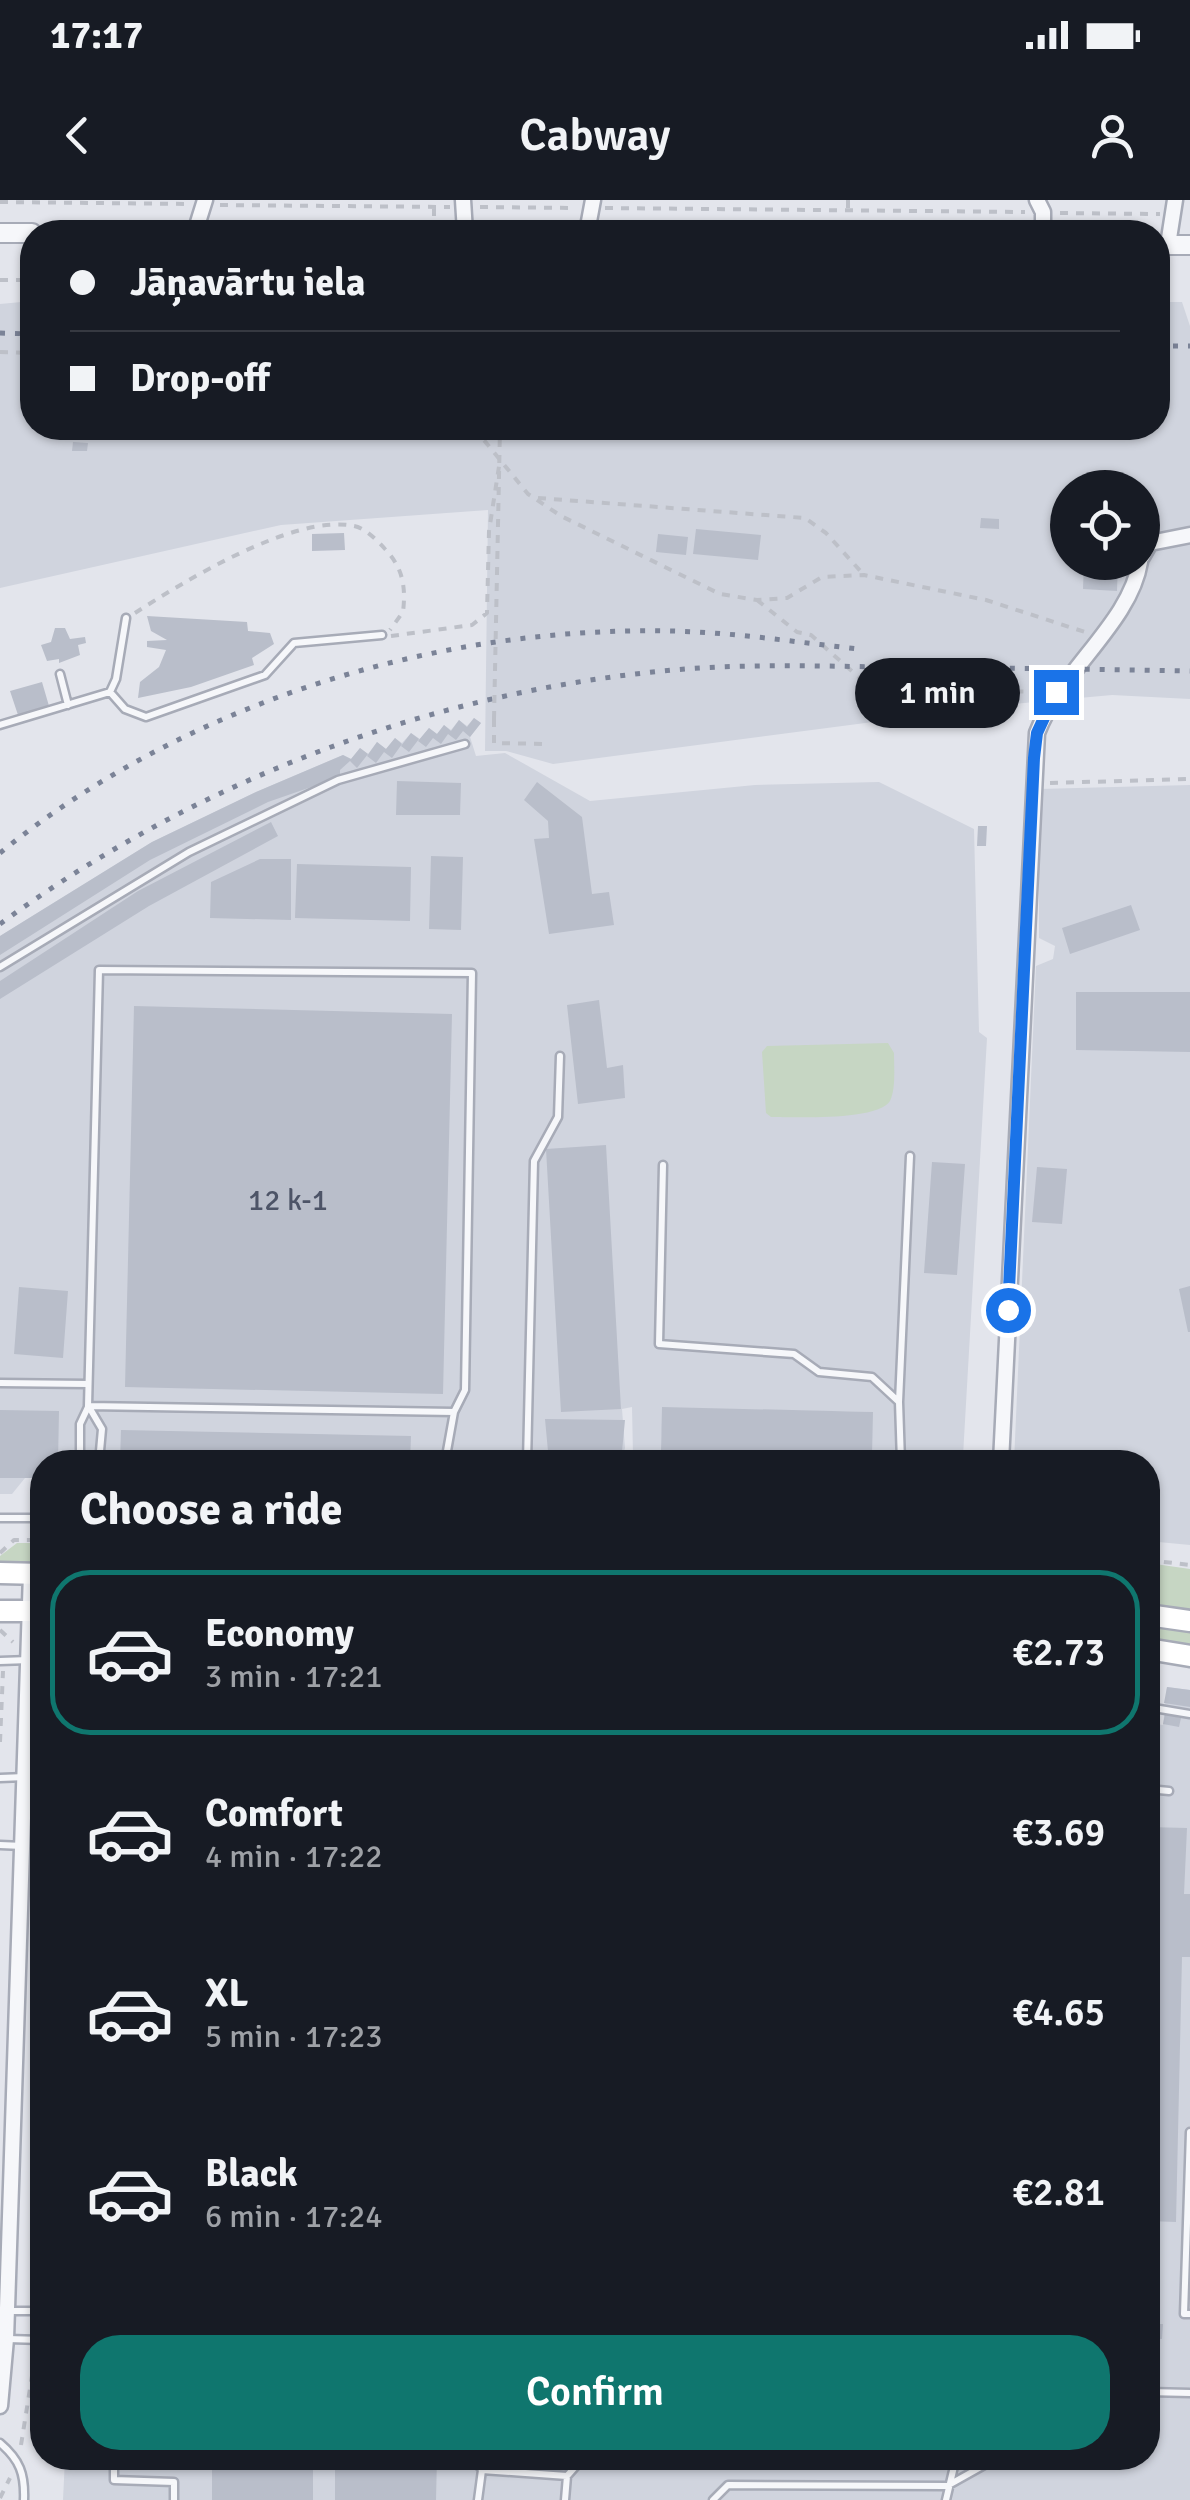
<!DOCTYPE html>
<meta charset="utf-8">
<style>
:root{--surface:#171b24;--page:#242831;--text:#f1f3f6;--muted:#9ea1a6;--line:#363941;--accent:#0f766e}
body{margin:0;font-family:Signika,sans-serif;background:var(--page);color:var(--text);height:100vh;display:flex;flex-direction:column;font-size:38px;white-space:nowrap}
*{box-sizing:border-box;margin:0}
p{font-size:32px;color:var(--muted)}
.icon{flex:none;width:55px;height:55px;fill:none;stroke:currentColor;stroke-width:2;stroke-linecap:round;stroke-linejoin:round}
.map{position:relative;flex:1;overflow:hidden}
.side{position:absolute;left:30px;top:1250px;width:1130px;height:1020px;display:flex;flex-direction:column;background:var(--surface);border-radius:40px;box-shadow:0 2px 8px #0004}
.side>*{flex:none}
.banner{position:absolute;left:20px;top:20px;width:1150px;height:220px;border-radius:40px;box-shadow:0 2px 8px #0004;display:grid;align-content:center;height:220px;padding:0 50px;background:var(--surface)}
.tools{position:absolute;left:1050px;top:270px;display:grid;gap:20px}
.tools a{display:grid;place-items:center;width:110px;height:110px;border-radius:50%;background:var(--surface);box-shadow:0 2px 8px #0004;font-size:50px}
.end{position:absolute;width:45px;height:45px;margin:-22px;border:12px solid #1a73e8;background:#fff;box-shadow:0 0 0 5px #fff}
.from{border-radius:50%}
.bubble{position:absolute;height:70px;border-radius:35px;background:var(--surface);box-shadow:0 2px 8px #0004;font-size:32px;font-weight:600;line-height:70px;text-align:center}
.banner b{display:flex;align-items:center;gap:35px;height:95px;font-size:38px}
.banner b+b{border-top:2px solid var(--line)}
.banner i{width:25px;height:25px;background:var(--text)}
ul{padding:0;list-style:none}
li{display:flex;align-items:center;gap:30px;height:165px;margin:0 20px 15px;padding:0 30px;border:5px solid transparent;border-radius:40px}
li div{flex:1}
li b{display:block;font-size:38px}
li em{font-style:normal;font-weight:600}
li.selected{border-color:var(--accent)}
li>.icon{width:90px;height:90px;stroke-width:1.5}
h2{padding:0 50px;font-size:45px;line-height:120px}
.primary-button{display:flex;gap:20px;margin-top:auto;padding:20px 50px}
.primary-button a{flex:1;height:115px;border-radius:40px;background:var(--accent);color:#fff;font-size:40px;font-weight:600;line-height:115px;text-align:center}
.status{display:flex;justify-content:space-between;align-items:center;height:70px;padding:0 50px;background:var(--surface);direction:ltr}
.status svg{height:28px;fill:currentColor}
header{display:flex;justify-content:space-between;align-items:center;height:130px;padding:0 50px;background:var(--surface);font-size:45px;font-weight:600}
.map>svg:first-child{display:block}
.built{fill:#d0d4de;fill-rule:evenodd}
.green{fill:#c6d6c3}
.building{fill:#b9beca}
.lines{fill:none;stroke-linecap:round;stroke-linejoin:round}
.service-casing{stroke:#a7abb7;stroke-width:11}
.minor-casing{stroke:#a7abb7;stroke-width:19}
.tertiary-casing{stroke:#a7abb7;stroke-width:22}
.secondary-casing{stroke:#a7abb7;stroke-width:25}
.path{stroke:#bdc0c8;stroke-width:4;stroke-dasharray:8 8;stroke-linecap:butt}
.service{stroke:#f6f7fa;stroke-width:6}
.minor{stroke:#f6f7fa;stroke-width:14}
.tertiary{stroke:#f6f7fa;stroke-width:18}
.secondary{stroke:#fff;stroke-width:20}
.rail{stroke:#7b8397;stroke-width:5;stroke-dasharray:5 10;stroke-linecap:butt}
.path-bridge{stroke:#bdc0c8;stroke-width:4;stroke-dasharray:8 8;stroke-linecap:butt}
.route{stroke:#1a73e8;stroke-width:12}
.labels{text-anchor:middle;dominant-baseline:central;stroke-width:9;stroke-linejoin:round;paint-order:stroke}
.number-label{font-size:30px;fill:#4d5467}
</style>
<div class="status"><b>17:17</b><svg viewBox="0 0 49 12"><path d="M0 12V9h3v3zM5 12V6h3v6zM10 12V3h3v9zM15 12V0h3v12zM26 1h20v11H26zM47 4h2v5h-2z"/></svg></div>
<header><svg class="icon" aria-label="back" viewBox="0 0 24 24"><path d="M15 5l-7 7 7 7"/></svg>Cabway<svg class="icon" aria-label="person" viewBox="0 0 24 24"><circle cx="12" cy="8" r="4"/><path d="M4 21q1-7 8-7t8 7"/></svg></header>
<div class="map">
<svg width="1190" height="2300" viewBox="0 0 1190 2300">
<rect width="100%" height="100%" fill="#e3e5ec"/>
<path class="built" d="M 32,101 L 32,228 L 1158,228 L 1158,102 L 1182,102 L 1190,126 L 1190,499 L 1112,495 L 1003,505 L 553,564 L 506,551 L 485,551 L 488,310 L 281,325 L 0,388 L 0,104 ZM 1068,288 L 1142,288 L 1142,362 L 1068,362 Z
M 474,518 L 481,523 L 470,537 L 476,556 L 505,553 L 590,601 L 755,585 L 879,582 L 974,629 L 979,832 L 987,838 L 963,1256 L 872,1255 L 872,1212 L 663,1208 L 661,1249 L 673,1250 L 673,1258 L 633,1255 L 632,1207 L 622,1209 L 625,1248 L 621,1262 L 42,1262 L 42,1278 L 25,1278 L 12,1294 L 0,1294 L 0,736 L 152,642 L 256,592 L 343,555 L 351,559 L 360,548 L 368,554 L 377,542 L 386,549 L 395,538 L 402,543 L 411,533 L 420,539 L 429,528 L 437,534 L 444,525 L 451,530 L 459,520 L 467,526 Z
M 1190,585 L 1190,1345 L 1148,1341 L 1148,1262 L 1014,1262 L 1036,766 L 1053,759 L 1055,746 L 1039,738 L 1039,589 Z
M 1167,1487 L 1190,1490 L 1190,2300 L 63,2300 L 65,2258 L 1148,2258 L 1148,1523 L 1163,1525 Z"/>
<path class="green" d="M 888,843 L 894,853 C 894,866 896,889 890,901 C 878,921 794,917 771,917 L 766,913 L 762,852 L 767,846 Z
M 17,1343 L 42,1343 L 42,1366 L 0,1364 L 0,1356 Z
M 1148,1363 L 1190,1369 L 1190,1411 L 1148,1404 Z
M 1148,1425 L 1190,1429 L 1190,1447 L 1148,1440 Z"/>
<path class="building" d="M 73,242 L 88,243 L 87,251 L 72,251 Z
M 981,318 L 999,319 L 999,329 L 980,328 Z
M 696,329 L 761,335 L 758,360 L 693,354 Z
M 344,333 L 345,350 L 312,351 L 312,334 Z
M 658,334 L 688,337 L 686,355 L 656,352 Z
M 1084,362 L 1118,362 L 1117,391 L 1083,389 Z
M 147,416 L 247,422 L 248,431 L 270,433 L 274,444 L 252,458 L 254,465 L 191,487 L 138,498 L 140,482 L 159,467 L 166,450 L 147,447 L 147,441 L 167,440 L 151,431 Z
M 55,428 L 65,428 L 70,439 L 85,437 L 86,443 L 78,445 L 80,455 L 59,463 L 59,459 L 47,461 L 41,445 L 51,442 Z
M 42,482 L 49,506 L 18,515 L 10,491 Z
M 474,518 L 481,523 L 470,537 L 463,531 L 456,540 L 448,534 L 441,544 L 433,538 L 426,547 L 418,541 L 429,528 L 437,534 L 444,525 L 451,531 L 459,520 L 467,527 Z
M 411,533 L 419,539 L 409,552 L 401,546 Z
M 395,538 L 402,544 L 392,558 L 384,552 L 376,563 L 367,556 L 377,542 L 386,549 Z
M 360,548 L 368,554 L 357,568 L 350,561 L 340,570 L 340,577 L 268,602 L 150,660 L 0,755 L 0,736 L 152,642 L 256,592 L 343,555 L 351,559 Z
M 397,581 L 461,583 L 460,615 L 396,615 Z
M 537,582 L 582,617 L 592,694 L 609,692 L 614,725 L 549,734 L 534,639 L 549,638 L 548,621 L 524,600 Z
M 271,622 L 278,636 L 149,706 L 0,799 L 0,781 L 138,691 Z
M 978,626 L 987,626 L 986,646 L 977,646 Z
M 431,656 L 463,657 L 461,730 L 429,729 Z
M 260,659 L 291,659 L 291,720 L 210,718 L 211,682 Z
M 297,664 L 411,667 L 410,721 L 295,718 Z
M 1131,705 L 1140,730 L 1070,754 L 1062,728 Z
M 1076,792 L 1190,792 L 1190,852 L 1076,850 Z
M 599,800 L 607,868 L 623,865 L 625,898 L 578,904 L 567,805 Z
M 134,806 L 452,814 L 443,1194 L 125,1187 Z
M 606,945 L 621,1209 L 561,1212 L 546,949 Z
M 932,962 L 965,964 L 957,1075 L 924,1073 Z
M 1037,967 L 1067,969 L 1062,1024 L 1032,1022 Z
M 1190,1086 L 1190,1132 L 1188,1132 L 1179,1089 Z
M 19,1087 L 68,1091 L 63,1158 L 14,1154 Z
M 662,1207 L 873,1212 L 872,1255 L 661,1250 Z
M 0,1210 L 59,1211 L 58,1262 L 42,1262 L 42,1278 L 0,1278 Z
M 545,1219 L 625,1220 L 621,1262 L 549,1262 Z
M 121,1230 L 411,1236 L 410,1262 L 120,1262 Z
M 1167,1487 L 1190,1490 L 1190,1507 L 1164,1503 Z
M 1165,1514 L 1181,1518 L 1179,1527 L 1163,1524 Z
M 1148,1627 L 1187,1628 L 1184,1694 L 1190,1694 L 1190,1757 L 1182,1757 L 1176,2022 L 1148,2021 Z
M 1148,2124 L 1163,2124 L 1162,2139 L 1148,2139 Z
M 212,2258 L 313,2258 L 313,2300 L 212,2300 Z
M 335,2258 L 437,2258 L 436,2300 L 335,2300 Z"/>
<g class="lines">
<defs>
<path id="service" d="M 60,474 L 68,505
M 110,492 L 125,509 L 146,517 L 265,475 L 294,443 L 382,435
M 0,525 L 110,492 L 116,479 L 126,418
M 0,767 L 189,652 L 338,580 L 465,544
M 99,770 L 472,773 L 465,1190 L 454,1212 L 88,1206 Z
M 663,965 L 659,1144 L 794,1154 L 819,1172 L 872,1177 L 899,1202 L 901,1262
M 0,1183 L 88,1184
M 899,1202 L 910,956
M 89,1207 L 102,1229 L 99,1262
M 80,1262 L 80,1224 L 88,1207
M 445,1262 L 454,1212
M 527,1262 L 534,961 L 558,917 L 560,856
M 0,1318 L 42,1318
M 0,1461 L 29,1460
M 1148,1507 L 1190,1514
M 0,1578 L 25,1577
M 1148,1589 L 1169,1591
M 0,1645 L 23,1646
M 1190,1932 L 1184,2114 L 1190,2114
M 9,2111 L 42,2111
M 8,2139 L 42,2140
M 1148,2192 L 1190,2193
M 0,2243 C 20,2260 25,2274 24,2300
M 114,2258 L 114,2280 L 174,2282 L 174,2300
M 473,2258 L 482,2270
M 478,2300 L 482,2270 L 567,2276 L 583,2258
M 565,2300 L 567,2276
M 713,2300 L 728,2285 L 947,2286 L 997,2258
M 946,2300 L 956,2258"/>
<path id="minor" d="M 463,0 L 465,32
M 1037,0 L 1043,12 L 1043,32
M 195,32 L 205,0
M 587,32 L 593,0
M 1168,45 L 1175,0
M 1142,357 L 1150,343 L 1190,335
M 1001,1262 L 1037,533 C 1061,470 1130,423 1140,362
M 0,2206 L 6,2139 L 31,1373"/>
<path id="tertiary" d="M 0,33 L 32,33
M 1158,45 L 1190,45"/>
<path id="secondary" d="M 0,1373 L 42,1374
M 0,1411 L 42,1411
M 1148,1415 L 1190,1421
M 1148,1449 L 1190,1456"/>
</defs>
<use href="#service" class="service-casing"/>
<use href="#minor" class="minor-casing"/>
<use href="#tertiary" class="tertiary-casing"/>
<use href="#secondary" class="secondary-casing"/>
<path class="path" d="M 848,0 L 848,11
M 0,2 L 190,4
M 220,5 L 450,7
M 480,7 L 575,8
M 605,8 L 1025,12
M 1060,13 L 1160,14
M 434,32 L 434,7
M 0,80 L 32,80
M 0,152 L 32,153
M 474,228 L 528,294 L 561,316 L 720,394 L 757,400 L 787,398 L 822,377 L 864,375 L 986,400 L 1088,433
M 538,298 L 805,318 L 826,333 L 864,375
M 757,400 L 797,432 L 811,435 L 863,481 L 914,489 L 1042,492
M 135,413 C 183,382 295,313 354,326 C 365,328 377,340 385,349 C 403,368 406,387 403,412 L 390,430
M 391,436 L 472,425 L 487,413 L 489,331 L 500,260
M 494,519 L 494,543 L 547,544
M 1050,583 L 1190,579
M 0,1353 L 14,1340 L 42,1340
M 1148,1360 L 1190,1365
M 0,1430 L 13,1442
M 0,1542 L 3,1471
M 38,2102 L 42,1957
M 21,2245 L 36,2151
M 0,2298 L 10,2278"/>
<use href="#service" class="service"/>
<use href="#minor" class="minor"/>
<use href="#tertiary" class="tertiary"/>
<use href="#secondary" class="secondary"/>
<path class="rail" d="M 0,133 L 32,134
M 1158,146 L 1190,146
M 0,653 C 183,504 435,426 669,431 C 732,432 795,442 858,449
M 0,724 C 200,578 438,489 685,469 C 752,464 820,466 888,467 C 989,468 1089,469 1190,471"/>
<path class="path-bridge" d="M 494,519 L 500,228"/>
</g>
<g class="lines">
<path class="route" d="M 1008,1110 L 1034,558 L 1037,533 L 1056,492"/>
</g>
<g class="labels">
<g class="number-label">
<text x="288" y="1000">12 k-1</text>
</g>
</g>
</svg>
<div class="tools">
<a><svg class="icon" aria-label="locate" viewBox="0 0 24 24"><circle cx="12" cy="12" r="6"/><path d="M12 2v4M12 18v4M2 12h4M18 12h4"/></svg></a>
</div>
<i class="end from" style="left:1008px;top:1110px"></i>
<i class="end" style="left:1056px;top:492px"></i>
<div class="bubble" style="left:855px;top:458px;width:165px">1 min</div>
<div class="banner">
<b><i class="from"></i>Jāņavārtu iela</b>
<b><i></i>Drop-off</b>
</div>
<section class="side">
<h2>Choose a ride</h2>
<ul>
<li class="selected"><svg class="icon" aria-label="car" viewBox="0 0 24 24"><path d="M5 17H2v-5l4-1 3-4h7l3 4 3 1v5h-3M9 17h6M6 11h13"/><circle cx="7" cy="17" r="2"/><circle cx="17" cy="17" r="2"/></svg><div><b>Economy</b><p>3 min · 17:21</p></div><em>€2.73</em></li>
<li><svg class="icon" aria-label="car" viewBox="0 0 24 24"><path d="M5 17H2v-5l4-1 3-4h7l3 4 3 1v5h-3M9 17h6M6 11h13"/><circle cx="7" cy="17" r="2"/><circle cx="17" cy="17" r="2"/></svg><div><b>Comfort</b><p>4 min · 17:22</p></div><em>€3.69</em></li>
<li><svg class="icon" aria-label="car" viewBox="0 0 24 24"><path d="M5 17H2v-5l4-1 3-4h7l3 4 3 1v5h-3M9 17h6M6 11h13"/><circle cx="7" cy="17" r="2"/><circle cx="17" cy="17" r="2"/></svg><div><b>XL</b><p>5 min · 17:23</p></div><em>€4.65</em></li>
<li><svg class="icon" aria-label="car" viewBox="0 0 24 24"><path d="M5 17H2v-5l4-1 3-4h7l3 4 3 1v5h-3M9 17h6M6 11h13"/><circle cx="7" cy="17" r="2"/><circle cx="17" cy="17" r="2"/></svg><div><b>Black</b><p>6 min · 17:24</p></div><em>€2.81</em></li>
</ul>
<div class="primary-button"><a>Confirm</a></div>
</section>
</div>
